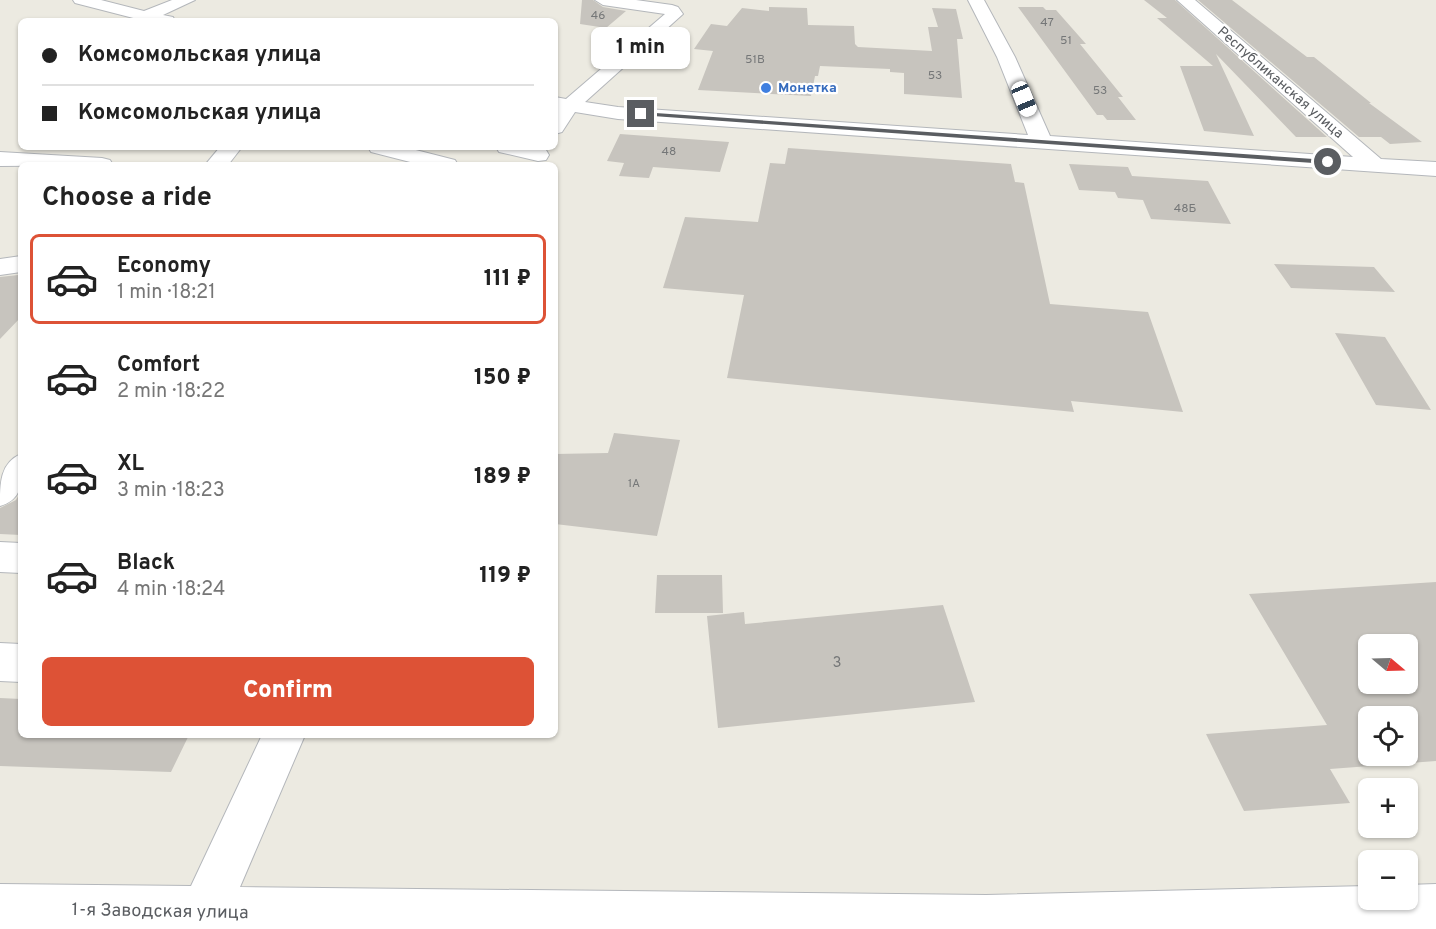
<!DOCTYPE html>
<meta charset="utf-8">
<style>
:root{--surface:#fff;--page:#f6f6f6;--text:#222;--muted:#767676;--line:#e0e0e0;--accent:#dd5236}
body{margin:0;font-family:Overpass,sans-serif;background:var(--page);color:var(--text);height:100vh;display:flex;flex-direction:column;font-size:22px;white-space:nowrap}
*{box-sizing:border-box;margin:0}
p{font-size:20px;color:var(--muted)}
.icon{flex:none;width:33px;height:33px;fill:none;stroke:currentColor;stroke-width:2;stroke-linecap:round;stroke-linejoin:round}
.map{position:relative;flex:1;overflow:hidden}
.drawer{position:absolute;left:18px;top:162px;width:540px;height:576px;display:flex;flex-direction:column;background:var(--surface);border-radius:9px;box-shadow:0 2px 4px #0004}
.drawer>*{flex:none}
.banner{position:absolute;left:18px;top:18px;width:540px;height:132px;border-radius:9px;box-shadow:0 2px 4px #0004;display:grid;align-content:center;height:132px;padding:0 24px;background:var(--surface)}
.needle{width:39px;rotate:109deg}
.fabs{position:absolute;left:1358px;top:634px;display:grid;gap:12px}
.fabs a{display:grid;place-items:center;width:60px;height:60px;border-radius:9px;background:var(--surface);box-shadow:0 2px 4px #0004;font-size:30px}
.end{position:absolute;width:27px;height:27px;margin:-14px;border:8px solid #5a5d61;background:#fff;box-shadow:0 0 0 3px #fff}
.from{border-radius:50%}
.bubble{position:absolute;height:42px;border-radius:9px;background:var(--surface);box-shadow:0 2px 4px #0004;font-size:20px;font-weight:800;line-height:42px;text-align:center}
.car{position:absolute;width:18px;height:36px;margin:-18px -9px;border-radius:8px;box-shadow:0 0 4px 2px #0007;background:linear-gradient(#fff 24%,#345 0 40%,#fff 0 76%,#345 0 86%,#fff 0)}
.banner b{display:flex;align-items:center;gap:21px;height:57px;font-size:22px}
.banner b+b{border-top:2px solid var(--line)}
.banner i{width:15px;height:15px;background:var(--text)}
ul{padding:0;list-style:none}
li{display:flex;align-items:center;gap:18px;height:90px;margin:0 12px 9px;padding:0 12px;border:3px solid transparent;border-radius:9px}
li div{flex:1}
li b{display:block;font-size:22px}
li em{font-style:normal;font-weight:800}
li.selected{border-color:var(--accent)}
li>.icon{width:54px;height:54px;stroke-width:1.5}
h2{padding:0 24px;font-size:27px;line-height:72px}
.action{display:flex;gap:12px;margin-top:auto;padding:12px 24px}
.action a{flex:1;height:69px;border-radius:9px;background:var(--accent);color:#fff;font-size:24px;font-weight:800;line-height:69px;text-align:center}
.map>svg:first-child{display:block}
.building{fill:#c7c4be;fill-rule:evenodd}
.lines{fill:none;stroke-linecap:round;stroke-linejoin:round}
.minor-casing{stroke:#b4b7bb;stroke-width:2}
.minor{fill:#fff;fill-rule:evenodd}
.route{fill:#5a5d61}
.shop-dot{fill:#3f7fe0;stroke:#fff;stroke-width:2}
.labels{text-anchor:middle;dominant-baseline:central;stroke-width:4.5;stroke-linejoin:round;paint-order:stroke}
.number-label{font-size:12px;fill:#757778}
.far-street-label{font-size:14px;fill:#5a5d61;stroke:#fff}
.far-shop-label{font-size:14px;font-weight:bold;fill:#366cbe;stroke:#fff;text-anchor:start}
.near-number-label{font-size:15px;fill:#757778}
.near-street-label{font-size:18px;fill:#5a5d61;stroke:#fff}
</style>
<div class="map">
<svg width="1436" height="929" viewBox="0 0 1436 929">
<rect width="100%" height="100%" fill="#eceae1"/>
<path class="building" d="M 582,0 L 593,0 L 603,7 L 626,11 L 606,28 L 580,24 Z
M 1144,0 L 1175,0 L 1327,137 L 1296,137 L 1216,54 L 1254,136 L 1204,131 L 1180,66 L 1213,66 L 1157,18 L 1167,18 Z
M 1198,0 L 1232,0 L 1307,57 L 1314,57 L 1371,103 L 1369,103 L 1422,142 L 1390,144 L 1381,137 L 1359,137 Z
M 769,7 L 807,8 L 808,25 L 854,26 L 855,44 L 858,47 L 932,51 L 928,27 L 938,27 L 932,8 L 956,9 L 963,39 L 957,39 L 962,98 L 904,94 L 904,73 L 890,72 L 890,69 L 820,66 L 818,76 L 815,76 L 811,96 L 698,90 L 713,51 L 694,49 L 711,24 L 727,26 L 742,8 L 769,11 Z
M 1018,7 L 1043,7 L 1046,10 L 1056,10 L 1086,44 L 1080,44 L 1123,97 L 1118,97 L 1136,120 L 1107,120 L 1103,115 L 1097,115 Z
M 620,134 L 729,142 L 720,172 L 653,167 L 649,178 L 619,176 L 624,163 L 607,161 Z
M 788,148 L 1011,164 L 1015,182 L 1024,183 L 1050,304 L 1148,312 L 1183,412 L 1071,401 L 1074,412 L 727,378 L 744,295 L 663,288 L 685,217 L 758,222 L 770,163 L 785,164 Z
M 1069,164 L 1128,167 L 1132,176 L 1208,181 L 1231,224 L 1151,219 L 1143,200 L 1118,198 L 1115,192 L 1079,190 Z
M 1274,264 L 1374,267 L 1395,292 L 1291,288 Z
M 18,275 L 21,275 L 21,317 L 0,339 L 0,277 Z
M 1335,333 L 1385,337 L 1431,410 L 1376,405 Z
M 614,433 L 680,440 L 657,536 L 555,524 L 555,454 L 608,453 Z
M 21,491 L 21,535 L 0,534 L 0,508 L 16,500 Z
M 657,575 L 722,575 L 723,613 L 655,613 Z
M 1436,582 L 1436,761 L 1330,769 L 1350,803 L 1244,811 L 1206,734 L 1327,725 L 1249,594 ZM 1368,645 L 1407,645 L 1407,684 L 1368,684 ZM 1368,717 L 1407,717 L 1407,756 L 1368,756 Z
M 943,605 L 975,702 L 718,728 L 707,616 L 744,612 L 745,624 Z
M 0,698 L 21,699 L 21,735 L 189,735 L 171,772 L 0,766 Z"/>
<g class="lines">
<defs>
<path id="minor" d="M 73,0 L 101,0 L 144,11 L 172,0 L 195,0 L 163,15 L 173,17 L 175,21 L 145,21 L 75,3 Z
M 595,0 L 636,0 L 672,5 L 678,7 L 683,14 L 585,102 L 618,107 L 1028,135 L 997,57 L 968,0 L 984,0 L 1015,57 L 1050,136 L 1353,157 L 1177,0 L 1195,0 L 1381,159 L 1436,162 L 1436,176 L 618,119 L 575,112 L 562,132 L 555,134 L 555,97 L 566,99 L 665,14 L 603,5 Z
M 220,147 L 242,147 L 228,165 L 205,165 Z
M 368,147 L 404,147 L 455,160 L 458,165 L 422,165 L 371,152 Z
M 496,147 L 532,147 L 546,150 L 549,155 L 546,160 L 538,161 L 499,152 Z
M 0,152 L 102,158 L 110,160 L 113,165 L 0,166 Z
M 21,256 L 21,272 L 0,275 L 0,259 Z
M 21,454 C 21,478 26,498 0,506 C 0,483 0,463 21,454 Z
M 0,542 L 21,543 L 21,573 L 0,572 Z
M 0,643 L 21,644 L 21,682 L 0,681 Z
M 262,735 L 305,735 L 240,887 L 986,895 L 1368,886 L 1368,900 L 1407,900 L 1407,885 L 1436,884 L 1436,929 L 0,929 L 0,884 L 191,886 Z"/>
</defs>
<use href="#minor" class="minor-casing"/>
<use href="#minor" class="minor"/>
</g>
<path class="route" d="M 641,112 L 1328,160 L 1331,162 L 1328,164 L 639,115 Z"/>
<circle class="shop-dot" cx="766" cy="88" r="6"/>
<g class="labels">
<g class="number-label">
<text x="598" y="16">46</text>
<text x="1047" y="23">47</text>
<text x="1066" y="41">51</text>
<text x="755" y="60">51В</text>
<text x="935" y="76">53</text>
<text x="1100" y="91">53</text>
<text x="669" y="152">48</text>
<text x="1185" y="209">48Б</text>
<text x="634" y="484">1А</text>
</g>
<g class="far-street-label">
<text transform="translate(1280 83) rotate(41)">Республиканская улица</text>
</g>
<g class="far-shop-label">
<text x="778" y="88">Монетка</text>
</g>
<g class="near-number-label">
<text x="837" y="663">3</text>
</g>
<g class="near-street-label">
<text transform="translate(160 912) rotate(1)">1-я Заводская улица</text>
</g>
</g>
</svg>
<div class="fabs">
<a><svg class="needle" viewBox="-14 -14 28 28"><path d="M0-13l5 13h-10z" fill="#e53935"/><path d="M0 13l5-13h-10z" fill="#767676"/></svg></a>
<a><svg class="icon" aria-label="locate" viewBox="0 0 24 24"><circle cx="12" cy="12" r="6"/><path d="M12 2v4M12 18v4M2 12h4M18 12h4"/></svg></a>
<a>+</a>
<a>−</a>
</div>
<i class="end from" style="left:1328px;top:162px"></i>
<i class="end" style="left:641px;top:114px"></i>
<div class="bubble" style="left:591px;top:27px;width:99px">1 min</div>
<i class="car" style="left:1024px;top:99px;rotate:158deg"></i>
<div class="banner">
<b><i class="from"></i>Комсомольская улица</b>
<b><i></i>Комсомольская улица</b>
</div>
<section class="drawer">
<h2>Choose a ride</h2>
<ul>
<li class="selected"><svg class="icon" aria-label="car" viewBox="0 0 24 24"><path d="M5 17H2v-5l4-1 3-4h7l3 4 3 1v5h-3M9 17h6M6 11h13"/><circle cx="7" cy="17" r="2"/><circle cx="17" cy="17" r="2"/></svg><div><b>Economy</b><p>1 min · 18:21</p></div><em>111 ₽</em></li>
<li><svg class="icon" aria-label="car" viewBox="0 0 24 24"><path d="M5 17H2v-5l4-1 3-4h7l3 4 3 1v5h-3M9 17h6M6 11h13"/><circle cx="7" cy="17" r="2"/><circle cx="17" cy="17" r="2"/></svg><div><b>Comfort</b><p>2 min · 18:22</p></div><em>150 ₽</em></li>
<li><svg class="icon" aria-label="car" viewBox="0 0 24 24"><path d="M5 17H2v-5l4-1 3-4h7l3 4 3 1v5h-3M9 17h6M6 11h13"/><circle cx="7" cy="17" r="2"/><circle cx="17" cy="17" r="2"/></svg><div><b>XL</b><p>3 min · 18:23</p></div><em>189 ₽</em></li>
<li><svg class="icon" aria-label="car" viewBox="0 0 24 24"><path d="M5 17H2v-5l4-1 3-4h7l3 4 3 1v5h-3M9 17h6M6 11h13"/><circle cx="7" cy="17" r="2"/><circle cx="17" cy="17" r="2"/></svg><div><b>Black</b><p>4 min · 18:24</p></div><em>119 ₽</em></li>
</ul>
<div class="action"><a>Confirm</a></div>
</section>
</div>
